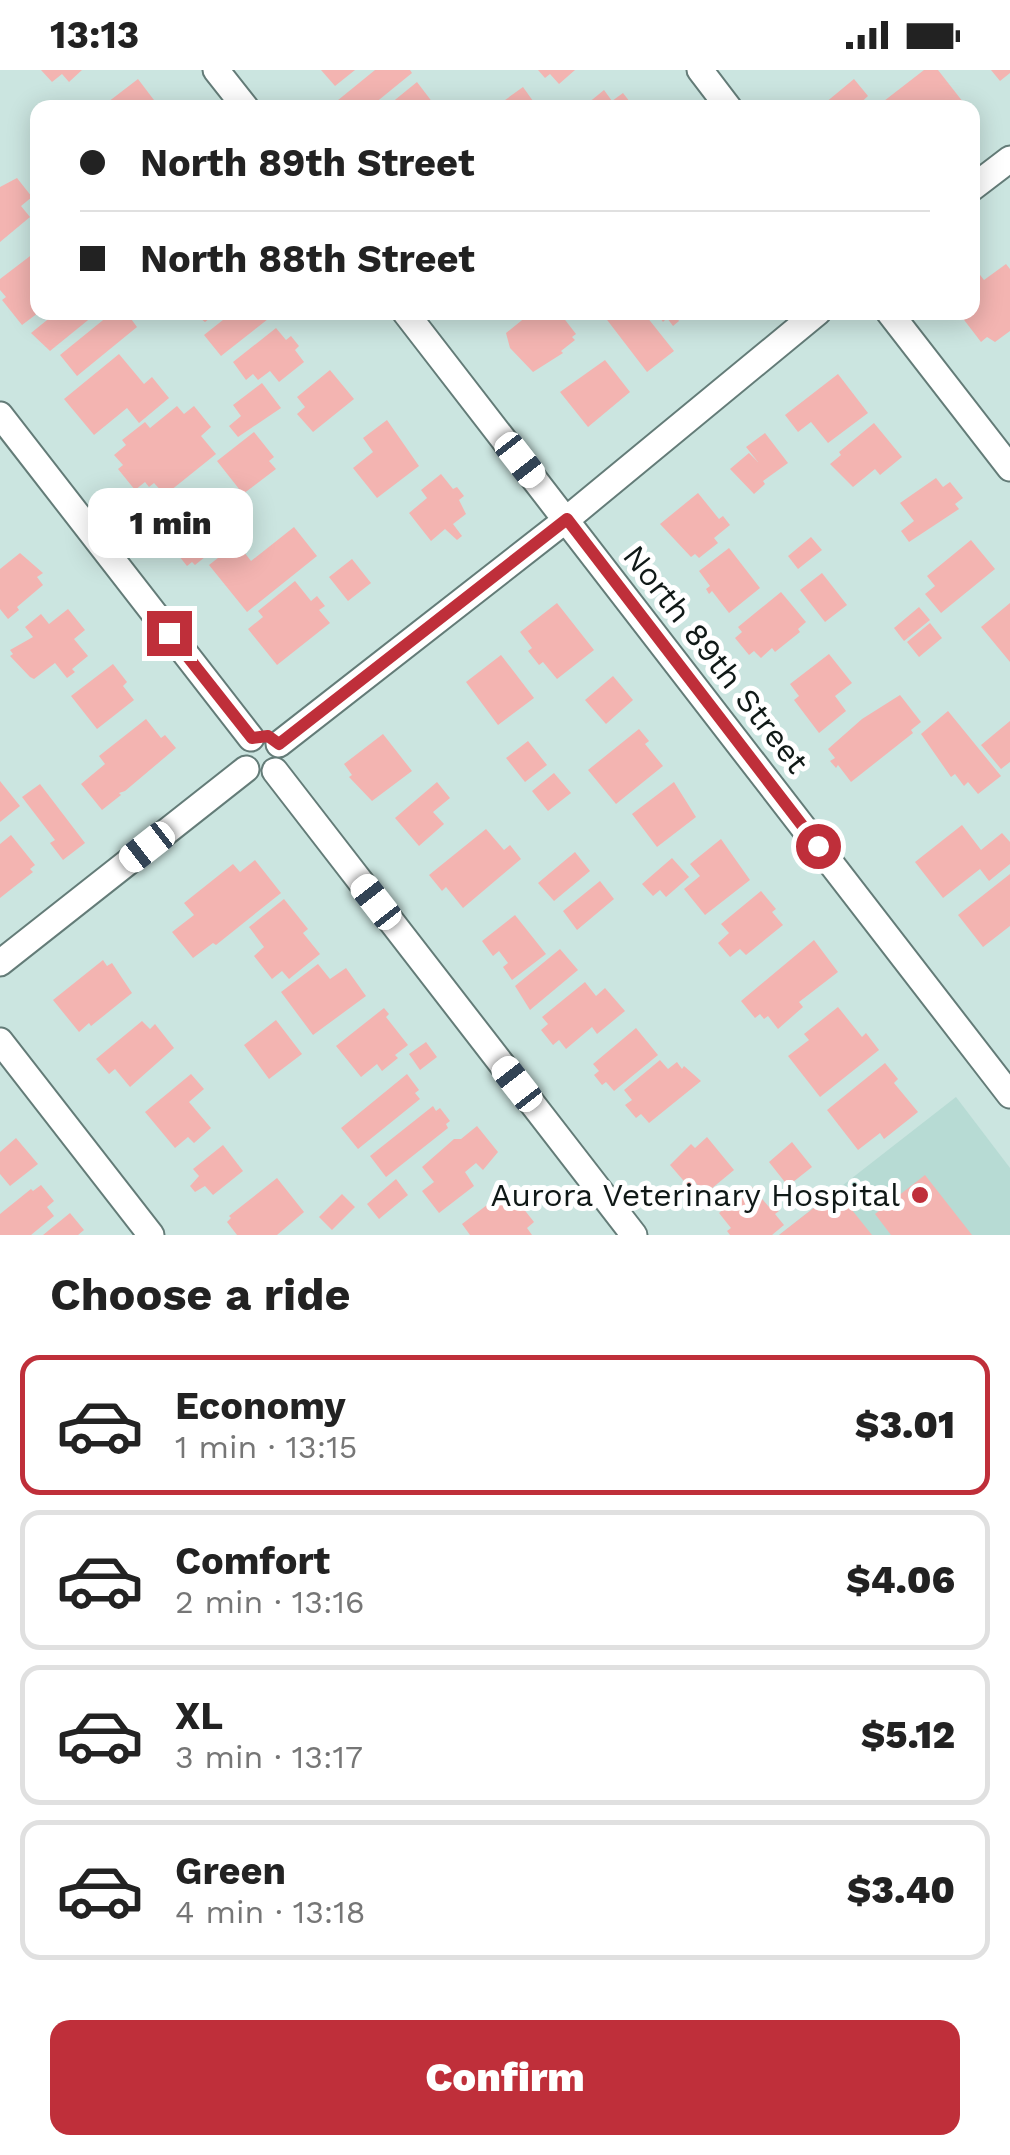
<!DOCTYPE html>
<meta charset="utf-8">
<style>
:root{--surface:#fff;--page:#f6f6f6;--text:#222;--muted:#767676;--line:#e0e0e0;--accent:#bf2f3a}
body{margin:0;font-family:"Work Sans",sans-serif;background:var(--page);color:var(--text);height:100vh;display:flex;flex-direction:column;font-size:38px;white-space:nowrap}
*{box-sizing:border-box;margin:0}
p{font-size:32px;color:var(--muted)}
.icon{flex:none;width:55px;height:55px;fill:none;stroke:currentColor;stroke-width:2;stroke-linecap:round;stroke-linejoin:round}
.map{position:relative;height:1165px;overflow:hidden}
.drawer{display:flex;flex-direction:column;background:var(--surface);flex:1}
.drawer>*{flex:none}
.banner{position:absolute;left:30px;top:30px;width:950px;height:220px;border-radius:20px;box-shadow:0 5px 25px #0003;display:grid;align-content:center;height:220px;padding:0 50px;background:var(--surface)}
.end{position:absolute;width:45px;height:45px;margin:-22px;border:12px solid #bf2f3a;background:#fff;box-shadow:0 0 0 5px #fff}
.from{border-radius:50%}
.bubble{position:absolute;height:70px;border-radius:20px;background:var(--surface);box-shadow:0 5px 25px #0003;font-size:32px;font-weight:800;line-height:70px;text-align:center}
.car{position:absolute;width:30px;height:60px;margin:-30px -15px;border-radius:12px;box-shadow:0 0 8px 2px #0007;background:linear-gradient(#fff 24%,#345 0 40%,#fff 0 76%,#345 0 86%,#fff 0)}
.banner b{display:flex;align-items:center;gap:35px;height:95px;font-size:38px}
.banner b+b{border-top:2px solid var(--line)}
.banner i{width:25px;height:25px;background:var(--text)}
ul{padding:0;list-style:none}
li{display:flex;align-items:center;gap:30px;height:140px;margin:0 20px 15px;padding:0 30px;border:5px solid var(--line);border-radius:20px}
li div{flex:1}
li b{display:block;font-size:38px}
li em{font-style:normal;font-weight:800}
li.on{border-color:var(--accent)}
li>.icon{width:90px;height:90px;stroke-width:1.5}
h2{padding:0 50px;font-size:45px;line-height:120px}
.action{display:flex;gap:20px;margin-top:auto;padding:20px 50px}
.action a{flex:1;height:115px;border-radius:20px;background:var(--accent);color:#fff;font-size:40px;font-weight:800;line-height:115px;text-align:center}
.status{display:flex;justify-content:space-between;align-items:center;height:70px;padding:0 50px;background:var(--surface);direction:ltr}
.status svg{height:28px;fill:currentColor}
.map>svg:first-child{display:block}
.built{fill:#b7dbd4}
.building{fill:#f3b4b1}
.lines{fill:none;stroke-linecap:round;stroke-linejoin:round}
.street-casing{stroke:#647c78;stroke-width:29}
.street{stroke:#fff;stroke-width:25}
.route{stroke:#bf2f3a;stroke-width:12}
.poi-dot{fill:#bf2f3a;stroke:#fff;stroke-width:4}
.labels{text-anchor:middle;dominant-baseline:central;stroke-width:10;stroke-linejoin:round;paint-order:stroke}
.street-label{font-size:32px;fill:#101917;stroke:#fff}
.poi-label{font-size:32px;fill:#101917;stroke:#fff;text-anchor:end}
</style>
<div class="status"><b>13:13</b><svg viewBox="0 0 49 12"><path d="M0 12V9h3v3zM5 12V6h3v6zM10 12V3h3v9zM15 12V0h3v12zM26 1h20v11H26zM47 4h2v5h-2z"/></svg></div>
<div class="map">
<svg width="1010" height="1165" viewBox="0 0 1010 1165">
<rect width="100%" height="100%" fill="#cbe5e0"/>
<path class="built" d="M 956,1027 L 1010,1098 L 1010,1165 L 779,1165 Z"/>
<path class="building" d="M 41,0 L 82,0 L 69,12 L 62,4 L 52,12 Z
M 321,0 L 355,0 L 335,16 Z
M 375,0 L 410,0 L 412,3 L 369,38 L 334,38 L 332,35 Z
M 538,0 L 575,0 L 559,14 L 550,4 L 545,8 Z
M 924,0 L 938,0 L 963,32 L 956,38 L 889,38 L 884,31 Z
M 991,0 L 1010,0 L 1010,3 L 1000,11 Z
M 138,9 L 160,38 L 112,38 L 108,32 Z
M 854,9 L 868,26 L 855,38 L 819,38 Z
M 417,12 L 433,33 L 428,38 L 385,38 Z
M 523,17 L 538,38 L 494,38 Z
M 604,20 L 612,31 L 623,23 L 630,32 L 623,38 L 582,38 Z
M 17,108 L 32,127 L 21,136 L 30,147 L 0,172 L 0,117 Z
M 38,180 L 38,243 L 22,255 L 2,230 L 6,227 L 0,220 L 0,209 Z
M 1006,194 L 1010,199 L 1010,261 L 995,272 L 987,267 L 981,272 L 958,242 L 972,242 L 972,204 L 977,201 L 984,210 Z
M 57,242 L 98,242 L 50,281 L 31,263 Z
M 113,242 L 126,242 L 137,257 L 77,306 L 60,285 Z
M 192,242 L 218,242 L 205,252 Z
M 233,242 L 277,242 L 221,286 L 204,265 Z
M 532,242 L 559,242 L 576,264 L 572,267 L 575,270 L 561,281 L 563,283 L 533,302 L 510,278 L 506,263 Z
M 601,242 L 643,242 L 674,281 L 647,302 Z
M 656,242 L 674,242 L 679,251 L 673,256 L 667,248 L 663,252 Z
M 276,258 L 286,270 L 291,266 L 299,276 L 295,280 L 304,292 L 279,312 L 270,301 L 258,310 L 253,304 L 246,310 L 233,292 Z
M 119,284 L 144,314 L 152,307 L 169,328 L 139,353 L 127,338 L 94,365 L 64,329 Z
M 605,290 L 630,322 L 588,357 L 560,322 Z
M 330,300 L 354,329 L 313,362 L 297,344 L 305,337 L 297,327 Z
M 838,304 L 868,343 L 828,373 L 811,352 L 798,362 L 785,345 Z
M 262,313 L 281,338 L 238,367 L 229,356 L 241,346 L 233,335 Z
M 177,336 L 184,344 L 194,336 L 211,357 L 201,366 L 216,384 L 165,425 L 154,413 L 149,417 L 145,412 L 135,420 L 118,399 L 123,395 L 114,385 L 126,375 L 122,370 L 145,352 L 150,358 Z
M 387,350 L 419,396 L 377,428 L 353,398 L 373,382 L 363,368 Z
M 874,353 L 902,387 L 880,405 L 875,399 L 853,417 L 830,394 L 841,385 L 839,382 Z
M 254,362 L 274,387 L 269,391 L 276,399 L 243,424 L 217,391 Z
M 765,363 L 788,393 L 763,411 L 765,414 L 754,424 L 730,399 L 749,383 L 758,392 L 746,377 Z
M 441,404 L 453,419 L 457,417 L 464,426 L 459,430 L 466,444 L 453,454 L 462,466 L 457,470 L 445,459 L 431,471 L 409,443 L 427,428 L 421,420 Z
M 936,408 L 943,417 L 950,412 L 963,428 L 955,434 L 959,439 L 909,472 L 901,461 L 914,451 L 900,433 Z
M 698,423 L 719,449 L 723,446 L 730,455 L 714,468 L 718,473 L 699,488 L 695,484 L 691,487 L 660,454 Z
M 187,424 L 201,442 L 211,434 L 235,463 L 195,495 L 192,492 L 187,496 L 171,476 L 175,472 L 169,465 L 175,461 L 162,446 Z
M 294,457 L 317,486 L 247,542 L 209,495 L 237,473 L 251,491 Z
M 811,467 L 822,480 L 798,499 L 788,486 Z
M 971,470 L 995,499 L 941,543 L 925,524 L 935,516 L 927,506 Z
M 729,478 L 760,518 L 729,543 L 712,521 L 709,524 L 706,519 L 710,516 L 699,501 Z
M 20,483 L 43,503 L 37,507 L 43,515 L 17,537 L 19,540 L 8,549 L 0,539 L 0,499 Z
M 352,489 L 371,513 L 348,531 L 329,507 Z
M 822,503 L 847,535 L 825,552 L 800,520 Z
M 295,511 L 311,531 L 317,526 L 325,536 L 319,540 L 330,553 L 277,595 L 248,559 L 263,547 L 258,541 Z
M 781,522 L 806,552 L 798,559 L 800,562 L 775,582 L 772,578 L 761,588 L 754,581 L 749,585 L 735,568 L 742,562 L 738,557 Z
M 557,533 L 594,580 L 557,609 L 543,592 L 539,595 L 528,581 L 532,578 L 520,562 Z
M 1010,533 L 1010,592 L 981,557 Z
M 919,537 L 930,550 L 904,571 L 894,558 Z
M 68,539 L 85,560 L 74,569 L 88,586 L 72,599 L 75,602 L 67,608 L 55,593 L 34,609 L 30,607 L 10,586 L 13,584 L 10,580 L 33,567 L 25,557 L 41,544 L 49,554 Z
M 930,553 L 942,568 L 919,587 L 907,572 Z
M 829,584 L 852,613 L 835,626 L 846,641 L 819,663 L 794,630 L 799,626 L 790,614 Z
M 501,585 L 534,628 L 498,655 L 466,612 Z
M 113,594 L 127,612 L 123,616 L 134,630 L 97,659 L 71,626 Z
M 613,606 L 633,630 L 606,654 L 585,630 Z
M 900,625 L 921,652 L 911,660 L 913,663 L 851,712 L 838,695 L 836,698 L 830,691 L 835,688 L 828,679 L 862,649 Z
M 948,641 L 1001,706 L 978,724 L 968,712 L 964,716 L 955,704 L 951,707 L 921,664 Z
M 146,649 L 161,668 L 165,665 L 176,678 L 125,721 L 119,723 L 121,725 L 102,740 L 81,714 L 105,694 L 99,686 Z
M 1010,651 L 1010,692 L 1001,699 L 981,675 Z
M 639,659 L 649,671 L 645,674 L 663,696 L 616,734 L 588,700 Z
M 383,664 L 412,701 L 372,731 L 349,707 L 352,705 L 344,694 Z
M 528,671 L 547,695 L 525,712 L 506,688 Z
M 554,703 L 571,723 L 548,741 L 532,721 Z
M 0,711 L 20,736 L 0,752 Z
M 437,712 L 450,728 L 433,742 L 444,754 L 419,776 L 395,748 Z
M 674,712 L 696,747 L 657,777 L 632,744 Z
M 40,714 L 85,773 L 63,790 L 50,773 L 55,770 L 22,727 Z
M 962,755 L 981,780 L 1002,763 L 1010,772 L 1010,794 L 989,811 L 980,799 L 943,828 L 915,792 Z
M 486,759 L 504,780 L 510,775 L 521,789 L 463,838 L 446,817 L 442,821 L 429,805 Z
M 11,765 L 35,795 L 30,799 L 33,802 L 0,828 L 0,774 Z
M 721,769 L 750,810 L 705,845 L 684,819 L 700,806 L 690,794 Z
M 575,782 L 590,801 L 554,831 L 538,813 Z
M 672,788 L 689,807 L 666,827 L 660,820 L 653,826 L 642,814 Z
M 255,790 L 281,823 L 216,875 L 213,873 L 193,888 L 172,862 L 194,845 L 184,833 L 233,794 L 240,802 Z
M 1010,804 L 1010,856 L 983,877 L 958,845 Z
M 600,811 L 614,829 L 577,860 L 563,841 Z
M 761,821 L 776,839 L 772,842 L 783,855 L 746,885 L 740,879 L 730,887 L 718,873 L 729,863 L 721,854 Z
M 284,829 L 308,859 L 303,863 L 320,884 L 289,909 L 282,901 L 272,909 L 254,886 L 264,877 L 249,857 Z
M 515,845 L 546,884 L 512,910 L 503,897 L 508,893 L 499,881 L 493,886 L 482,871 Z
M 814,870 L 838,902 L 799,932 L 803,937 L 778,959 L 768,946 L 764,949 L 760,944 L 755,948 L 741,931 Z
M 560,879 L 578,900 L 530,940 L 515,916 Z
M 103,890 L 107,896 L 112,893 L 132,923 L 91,956 L 89,953 L 79,962 L 53,930 Z
M 318,894 L 330,909 L 346,898 L 366,926 L 313,965 L 281,922 Z
M 585,912 L 596,926 L 605,918 L 625,941 L 597,964 L 592,957 L 566,979 L 559,970 L 553,975 L 541,960 L 548,954 L 542,947 Z
M 838,937 L 862,967 L 866,963 L 879,980 L 820,1027 L 788,986 L 809,970 L 804,964 Z
M 384,938 L 389,944 L 386,947 L 408,975 L 395,985 L 398,988 L 382,1001 L 377,994 L 361,1007 L 336,976 Z
M 276,950 L 302,984 L 269,1009 L 244,975 Z
M 142,951 L 150,959 L 155,954 L 174,978 L 130,1017 L 115,999 L 109,1004 L 96,989 Z
M 636,958 L 658,985 L 614,1021 L 606,1012 L 602,1015 L 594,1005 L 599,1001 L 593,994 Z
M 426,972 L 437,987 L 420,1000 L 409,984 Z
M 660,990 L 668,999 L 677,992 L 682,999 L 684,996 L 701,1011 L 649,1053 L 641,1044 L 636,1048 L 625,1035 L 632,1030 L 624,1020 Z
M 885,993 L 898,1009 L 894,1013 L 918,1042 L 884,1069 L 880,1063 L 858,1080 L 827,1040 Z
M 191,1004 L 204,1019 L 189,1032 L 211,1058 L 194,1073 L 188,1067 L 175,1078 L 145,1042 Z
M 407,1004 L 419,1020 L 415,1023 L 420,1029 L 358,1079 L 341,1058 Z
M 433,1036 L 436,1041 L 440,1038 L 450,1051 L 446,1054 L 448,1058 L 386,1107 L 370,1086 Z
M 477,1056 L 498,1082 L 483,1100 L 476,1093 L 465,1102 L 474,1116 L 439,1143 L 422,1121 L 434,1112 L 422,1097 L 454,1069 L 461,1069 Z
M 707,1067 L 734,1100 L 705,1124 L 695,1112 L 689,1117 L 670,1095 L 691,1074 L 695,1078 Z
M 16,1068 L 38,1094 L 10,1116 L 0,1104 L 0,1082 Z
M 792,1072 L 812,1097 L 788,1116 L 769,1092 Z
M 223,1075 L 243,1101 L 213,1125 L 205,1116 L 195,1122 L 190,1116 L 199,1106 L 193,1099 Z
M 925,1105 L 972,1165 L 891,1165 L 875,1144 Z
M 277,1108 L 304,1142 L 277,1165 L 237,1165 L 227,1152 L 231,1148 L 229,1146 Z
M 396,1109 L 408,1125 L 379,1149 L 367,1134 Z
M 41,1115 L 54,1131 L 47,1137 L 54,1146 L 31,1165 L 0,1165 L 0,1144 L 31,1119 L 33,1121 Z
M 751,1116 L 769,1137 L 772,1134 L 779,1141 L 775,1144 L 784,1155 L 772,1165 L 730,1165 L 727,1161 L 731,1158 L 719,1143 Z
M 508,1119 L 534,1152 L 527,1158 L 532,1165 L 470,1165 L 462,1154 Z
M 342,1124 L 355,1137 L 332,1160 L 319,1147 Z
M 840,1125 L 872,1165 L 779,1165 L 820,1133 L 823,1138 Z
M 70,1143 L 84,1160 L 78,1165 L 43,1165 Z"/>
<g class="lines">
<defs>
<path id="street" d="M 216,0 L 246,38
M 700,0 L 729,38
M 972,118 L 1010,89
M 405,242 L 1010,1025
M 889,242 L 1010,398
M 0,345 L 251,668
M 279,674 L 567,449 L 818,242
M 275,701 L 634,1165
M 0,893 L 246,699
M 0,971 L 151,1165"/>
</defs>
<use href="#street" class="street-casing"/>
<use href="#street" class="street"/>
</g>
<g class="lines">
<path class="route" d="M 169,563 L 252,668 L 268,666 L 279,674 L 567,449 L 818,776"/>
</g>
<circle class="poi-dot" cx="920" cy="1125" r="10"/>
<g class="labels">
<g class="street-label">
<text transform="translate(716 589) rotate(52)">North 89th Street</text>
</g>
<g class="poi-label">
<text x="900" y="1125">Aurora Veterinary Hospital</text>
</g>
</g>
</svg>
<i class="end from" style="left:818px;top:776px"></i>
<i class="end" style="left:169px;top:563px"></i>
<div class="bubble" style="left:88px;top:418px;width:165px">1 min</div>
<i class="car" style="left:520px;top:390px;rotate:142deg"></i>
<i class="car" style="left:147px;top:777px;rotate:232deg"></i>
<i class="car" style="left:376px;top:832px;rotate:322deg"></i>
<i class="car" style="left:517px;top:1014px;rotate:322deg"></i>
<div class="banner">
<b><i class="from"></i>North 89th Street</b>
<b><i></i>North 88th Street</b>
</div>
</div>
<section class="drawer">
<h2>Choose a ride</h2>
<ul>
<li class="on"><svg class="icon" aria-label="car" viewBox="0 0 24 24"><path d="M5 17H2v-5l4-1 3-4h7l3 4 3 1v5h-3M9 17h6M6 11h13"/><circle cx="7" cy="17" r="2"/><circle cx="17" cy="17" r="2"/></svg><div><b>Economy</b><p>1 min · 13:15</p></div><em>$3.01</em></li>
<li><svg class="icon" aria-label="car" viewBox="0 0 24 24"><path d="M5 17H2v-5l4-1 3-4h7l3 4 3 1v5h-3M9 17h6M6 11h13"/><circle cx="7" cy="17" r="2"/><circle cx="17" cy="17" r="2"/></svg><div><b>Comfort</b><p>2 min · 13:16</p></div><em>$4.06</em></li>
<li><svg class="icon" aria-label="car" viewBox="0 0 24 24"><path d="M5 17H2v-5l4-1 3-4h7l3 4 3 1v5h-3M9 17h6M6 11h13"/><circle cx="7" cy="17" r="2"/><circle cx="17" cy="17" r="2"/></svg><div><b>XL</b><p>3 min · 13:17</p></div><em>$5.12</em></li>
<li><svg class="icon" aria-label="car" viewBox="0 0 24 24"><path d="M5 17H2v-5l4-1 3-4h7l3 4 3 1v5h-3M9 17h6M6 11h13"/><circle cx="7" cy="17" r="2"/><circle cx="17" cy="17" r="2"/></svg><div><b>Green</b><p>4 min · 13:18</p></div><em>$3.40</em></li>
</ul>
<div class="action"><a>Confirm</a></div>
</section>
